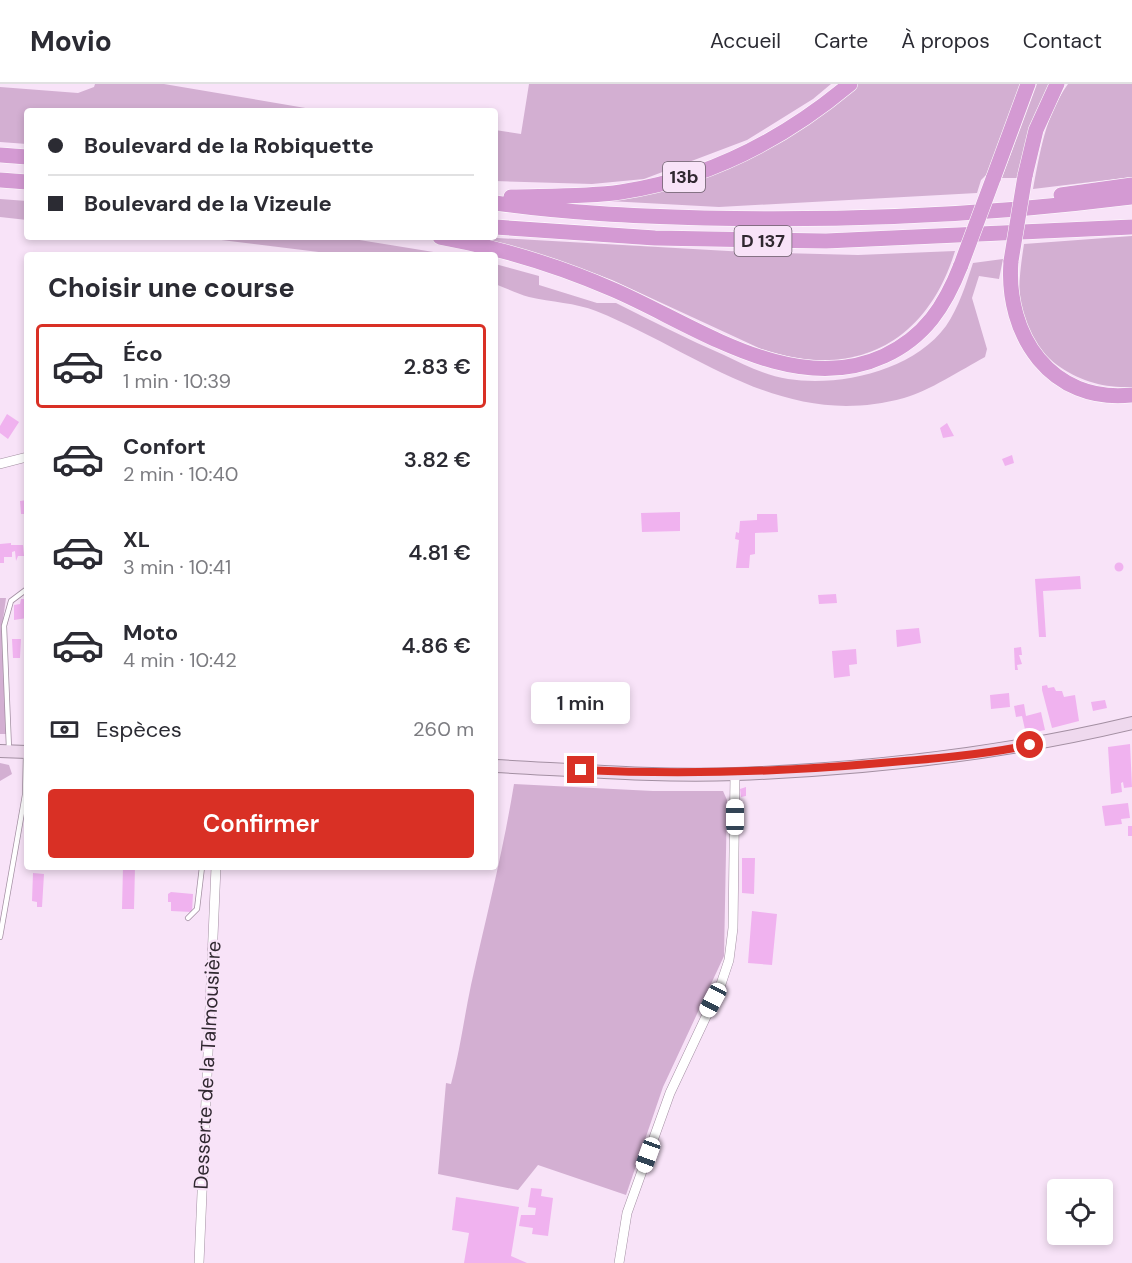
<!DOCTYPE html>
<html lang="fr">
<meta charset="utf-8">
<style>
:root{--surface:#fff;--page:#f7f7f7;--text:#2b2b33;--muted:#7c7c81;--line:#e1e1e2;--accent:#d93025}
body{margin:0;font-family:"DM Sans",sans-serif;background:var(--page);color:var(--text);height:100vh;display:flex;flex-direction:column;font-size:22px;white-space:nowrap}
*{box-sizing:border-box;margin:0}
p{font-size:20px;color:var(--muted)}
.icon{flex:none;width:33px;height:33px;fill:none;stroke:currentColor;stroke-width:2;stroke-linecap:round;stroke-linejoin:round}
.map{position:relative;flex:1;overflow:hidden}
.side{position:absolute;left:24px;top:168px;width:474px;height:618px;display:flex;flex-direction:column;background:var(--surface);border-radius:6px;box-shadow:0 3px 9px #0003}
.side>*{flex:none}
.banner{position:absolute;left:24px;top:24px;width:474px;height:132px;border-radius:6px;box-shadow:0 3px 9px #0003;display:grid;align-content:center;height:132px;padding:0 24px;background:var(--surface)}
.buttons{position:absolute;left:1047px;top:1095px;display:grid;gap:12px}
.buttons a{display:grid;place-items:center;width:66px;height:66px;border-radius:6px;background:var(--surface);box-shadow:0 3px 9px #0003;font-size:30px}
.end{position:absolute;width:27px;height:27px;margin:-14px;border:8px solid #d93025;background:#fff;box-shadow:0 0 0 3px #fff}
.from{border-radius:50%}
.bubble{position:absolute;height:42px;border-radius:6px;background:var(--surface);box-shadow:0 3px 9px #0003;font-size:20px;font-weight:600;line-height:42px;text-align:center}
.car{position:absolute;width:18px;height:36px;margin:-18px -9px;border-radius:8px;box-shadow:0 0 4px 2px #0007;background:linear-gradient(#fff 24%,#345 0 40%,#fff 0 76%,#345 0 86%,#fff 0)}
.banner b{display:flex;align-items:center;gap:21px;height:57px;font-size:22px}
.banner b+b{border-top:2px solid var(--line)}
.banner i{width:15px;height:15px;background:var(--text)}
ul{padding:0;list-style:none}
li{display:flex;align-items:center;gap:18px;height:84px;margin:0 12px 9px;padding:0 12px;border:3px solid transparent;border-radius:6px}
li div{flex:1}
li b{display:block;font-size:22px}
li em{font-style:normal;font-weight:600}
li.selected{border-color:var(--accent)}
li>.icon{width:54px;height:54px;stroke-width:1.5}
h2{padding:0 24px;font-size:27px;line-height:72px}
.pay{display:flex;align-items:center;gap:15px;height:66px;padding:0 24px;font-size:22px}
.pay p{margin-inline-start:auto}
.action{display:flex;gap:12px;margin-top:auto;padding:12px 24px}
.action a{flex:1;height:69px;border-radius:6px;background:var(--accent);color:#fff;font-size:24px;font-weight:600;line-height:69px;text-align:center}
header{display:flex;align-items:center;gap:36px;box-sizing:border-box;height:84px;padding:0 30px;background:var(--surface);border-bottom:2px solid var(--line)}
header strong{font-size:28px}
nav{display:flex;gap:33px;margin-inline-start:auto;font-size:21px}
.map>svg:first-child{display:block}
.green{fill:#d3afd2}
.building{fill:#f0b2ef}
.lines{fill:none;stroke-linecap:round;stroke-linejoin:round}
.service-casing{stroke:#a38fa2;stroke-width:6}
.minor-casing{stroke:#a38fa2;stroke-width:10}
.secondary-casing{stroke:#a38fa2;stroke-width:14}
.trunk-casing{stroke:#fff;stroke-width:16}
.service{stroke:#fff;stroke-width:4.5}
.minor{stroke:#fff;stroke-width:9}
.secondary{stroke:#efd9ee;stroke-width:12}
.trunk{stroke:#d49ad3;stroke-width:15}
.trunk-bridge-casing{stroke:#fff;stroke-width:16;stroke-linecap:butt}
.trunk-bridge{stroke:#d49ad3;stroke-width:15}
.route{stroke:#d93025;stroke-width:8}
.labels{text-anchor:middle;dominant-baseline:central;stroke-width:4.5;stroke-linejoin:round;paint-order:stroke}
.shield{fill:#f8e3f8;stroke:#6c606c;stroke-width:1.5}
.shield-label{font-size:18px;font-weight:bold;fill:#302830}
.street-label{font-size:20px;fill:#302830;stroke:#f8e3f8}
</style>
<header>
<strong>Movio</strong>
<nav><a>Accueil</a><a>Carte</a><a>À propos</a><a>Contact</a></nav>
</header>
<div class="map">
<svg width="1132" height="1179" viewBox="0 0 1132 1179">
<rect width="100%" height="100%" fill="#f8e3f8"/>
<path class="green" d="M 95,0 L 164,0 L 323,27 L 27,27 L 27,60 L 0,58 L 0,3 L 78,9 L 94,3 Z
M 529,0 L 831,0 L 813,15 L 747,56 L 644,95 L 592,100 L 495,97 L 495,46 L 521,50 Z
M 856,0 L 1021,0 L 988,89 L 981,96 L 977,109 L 719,123 L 590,116 L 675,101 Z
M 1037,0 L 1049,0 L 1035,30 L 1018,94 L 1002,94 Z
M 1068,0 L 1132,0 L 1132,93 L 1033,105 C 1040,69 1045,32 1068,0 Z
M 0,115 L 27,117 L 27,136 L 0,133 Z
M 1132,152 L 1132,303 C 1081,306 1028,274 1020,220 C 1018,200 1021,180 1024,160 Z
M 197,153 L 341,153 L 452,171 L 343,171 Z
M 480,153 L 746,168 L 858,171 L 955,167 C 926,262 851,297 759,264 L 612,196 L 555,175 Z
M 1003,175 L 999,195 L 979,192 L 972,214 L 987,265 L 985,273 C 961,286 929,307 904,314 C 783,347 700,269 596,227 C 576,219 551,218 529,213 C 518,210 506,204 495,200 L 495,180 L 539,192 L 539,201 L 597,219 L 616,219 C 652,237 687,255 724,271 C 743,280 766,292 788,295 C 840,303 913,287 946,242 C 959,223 966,200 973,179 Z
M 0,514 L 6,514 L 2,542 L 7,650 L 0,650 Z
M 0,679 L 9,681 L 12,690 L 0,697 Z
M 514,700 L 653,707 L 723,707 L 727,716 L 724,872 L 663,1003 L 626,1111 L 538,1081 L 518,1106 L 438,1090 L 446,999 L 451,1000 C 460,967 464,934 471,901 C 486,834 503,768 514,700 Z"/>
<path class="building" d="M 7,330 L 19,338 L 8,355 L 0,349 L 0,342 Z
M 947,339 L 954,352 L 943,354 L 940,344 Z
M 1012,371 L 1014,379 L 1005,382 L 1002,375 Z
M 27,416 L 27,430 L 21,430 L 20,417 Z
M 680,428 L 680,447 L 642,448 L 641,429 Z
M 757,430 L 777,430 L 778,448 L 755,449 L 755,470 L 750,471 L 749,484 L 736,484 L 739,456 L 735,455 L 736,448 L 739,449 L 740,437 L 757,436 Z
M 11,459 L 11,461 L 23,461 L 24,472 L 18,472 L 16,477 L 15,467 L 12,468 L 12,473 L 4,473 L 4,479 L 0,479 L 0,460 Z
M1114.5 483a4.5 4.5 0 1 1 9 0a4.5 4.5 0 1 1-9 0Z
M 1080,492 L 1081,505 L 1043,507 L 1046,553 L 1039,553 L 1035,495 Z
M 836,510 L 837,519 L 819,520 L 818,511 Z
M 21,515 L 27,515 L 27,534 L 14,536 L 14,521 L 20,520 Z
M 919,544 L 921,559 L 897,563 L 896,546 Z
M 12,555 L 21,555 L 20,574 L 13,574 Z
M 1021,563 L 1022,571 L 1019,571 L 1022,580 L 1017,581 L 1018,586 L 1015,586 L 1014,564 Z
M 856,565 L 857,580 L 849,581 L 850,592 L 834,594 L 832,567 Z
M 1047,601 L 1048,604 L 1054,603 L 1056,607 L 1062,607 L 1064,613 L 1075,611 L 1079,637 L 1052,644 L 1042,606 L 1042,602 Z
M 1009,609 L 1010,623 L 991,625 L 990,611 Z
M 1105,616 L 1107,624 L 1093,627 L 1091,618 Z
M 1024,620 L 1026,632 L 1041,628 L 1045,646 L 1026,650 L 1022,632 L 1016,633 L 1014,622 Z
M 1130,660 L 1132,703 L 1124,704 L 1123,698 L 1121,699 L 1122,708 L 1111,710 L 1108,663 Z
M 746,703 L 746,712 L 741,713 L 740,705 Z
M 1128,719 L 1130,734 L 1121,735 L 1122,740 L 1105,742 L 1102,722 Z
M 1128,742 L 1132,742 L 1132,752 L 1128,752 Z
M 742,774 L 755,774 L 754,810 L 742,809 Z
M 123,783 L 135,783 L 134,825 L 122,825 Z
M 33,789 L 44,790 L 42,823 L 37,823 L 37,818 L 32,817 Z
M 171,808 L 193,810 L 192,828 L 171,827 L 171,818 L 168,818 L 168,810 Z
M 752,827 L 777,830 L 772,881 L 748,879 Z
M 531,1104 L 542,1105 L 541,1112 L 553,1114 L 548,1152 L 532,1150 L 533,1144 L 519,1142 L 521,1131 L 535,1131 L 536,1124 L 528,1123 Z
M 456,1113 L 519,1123 L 511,1172 L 527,1179 L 464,1179 L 469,1149 L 452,1146 Z"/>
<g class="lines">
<defs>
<path id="service" d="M 9,665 L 4,542 L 11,517 L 27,505
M 188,834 L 197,825 L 202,783
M 0,853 L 25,711 L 26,669"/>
<path id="minor" d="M 0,380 L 27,373
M 199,1179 L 216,783
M 619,1179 L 627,1129 L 670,1009 L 720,903 L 729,876 L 733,844 L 735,690"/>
<path id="secondary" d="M 0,667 L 27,668
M 495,682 C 575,686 656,693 736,690 C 869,685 1002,670 1132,639"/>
<path id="trunk" d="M 0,71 L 27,73
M 1025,92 L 1036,46 L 1057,0
M 993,95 L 1028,0
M 0,96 L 27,98
M 1061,111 L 1132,101
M 511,113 C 548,112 585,113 621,108 C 707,95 783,56 850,0
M 495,119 C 564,129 635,132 704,134 C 847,137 991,131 1132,113
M 495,143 L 655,154 L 826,157 L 1132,143
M 440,153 C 500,164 559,182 614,206 C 695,241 793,314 884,272 C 925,253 945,222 961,181
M 1011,177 C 1005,251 1051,320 1132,311"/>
</defs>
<use href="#service" class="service-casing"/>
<use href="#minor" class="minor-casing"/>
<use href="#secondary" class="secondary-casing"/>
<use href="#trunk" class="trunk-casing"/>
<use href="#service" class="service"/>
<use href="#minor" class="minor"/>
<use href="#secondary" class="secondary"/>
<use href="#trunk" class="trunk"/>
<defs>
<path id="trunk-bridge" d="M 1011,177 L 1025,92
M 961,181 L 993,95"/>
</defs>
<use href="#trunk-bridge" class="trunk-bridge-casing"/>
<use href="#trunk-bridge" class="trunk-bridge"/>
</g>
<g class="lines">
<path class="route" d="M 581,686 C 682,691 780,688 881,679 C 931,675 981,671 1030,661"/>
</g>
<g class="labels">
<g class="shield">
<rect x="663" y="78" width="42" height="30" rx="4.5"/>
<rect x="734.5" y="142" width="57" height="30" rx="4.5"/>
</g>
<g class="shield-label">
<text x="684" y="93">13b</text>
<text x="763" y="157">D 137</text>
</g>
<g class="street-label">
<text transform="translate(207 981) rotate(-87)">Desserte de la Talmousière</text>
</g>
</g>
</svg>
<div class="buttons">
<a><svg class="icon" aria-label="locate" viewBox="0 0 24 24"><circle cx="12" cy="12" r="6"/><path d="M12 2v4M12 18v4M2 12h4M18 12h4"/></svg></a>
</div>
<i class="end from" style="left:1030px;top:661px"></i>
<i class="end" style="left:581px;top:686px"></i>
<div class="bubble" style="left:531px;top:598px;width:99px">1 min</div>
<i class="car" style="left:735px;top:733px;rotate:0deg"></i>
<i class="car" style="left:713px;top:916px;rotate:208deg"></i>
<i class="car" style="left:648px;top:1071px;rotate:200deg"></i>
<div class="banner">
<b><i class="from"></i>Boulevard de la Robiquette</b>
<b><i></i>Boulevard de la Vizeule</b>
</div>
<section class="side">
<h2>Choisir une course</h2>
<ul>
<li class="selected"><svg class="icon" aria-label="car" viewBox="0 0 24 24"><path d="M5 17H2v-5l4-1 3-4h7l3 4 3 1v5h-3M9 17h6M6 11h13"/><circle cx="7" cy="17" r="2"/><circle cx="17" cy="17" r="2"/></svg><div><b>Éco</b><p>1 min · 10:39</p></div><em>2.83 €</em></li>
<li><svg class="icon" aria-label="car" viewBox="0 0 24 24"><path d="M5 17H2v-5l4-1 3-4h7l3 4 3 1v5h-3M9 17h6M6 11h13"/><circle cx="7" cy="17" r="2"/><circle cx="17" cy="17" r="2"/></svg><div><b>Confort</b><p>2 min · 10:40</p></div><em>3.82 €</em></li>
<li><svg class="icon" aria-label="car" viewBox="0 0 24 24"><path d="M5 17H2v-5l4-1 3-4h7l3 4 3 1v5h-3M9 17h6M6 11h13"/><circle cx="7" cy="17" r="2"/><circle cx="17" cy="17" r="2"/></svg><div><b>XL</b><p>3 min · 10:41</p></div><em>4.81 €</em></li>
<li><svg class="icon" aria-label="car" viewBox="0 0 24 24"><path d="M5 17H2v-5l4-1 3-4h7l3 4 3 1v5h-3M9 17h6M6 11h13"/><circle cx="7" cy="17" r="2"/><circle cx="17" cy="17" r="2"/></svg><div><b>Moto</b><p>4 min · 10:42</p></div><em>4.86 €</em></li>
</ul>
<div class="pay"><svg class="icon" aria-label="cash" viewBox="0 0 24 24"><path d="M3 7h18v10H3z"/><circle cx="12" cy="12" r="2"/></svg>Espèces<p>260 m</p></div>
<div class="action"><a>Confirmer</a></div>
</section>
</div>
